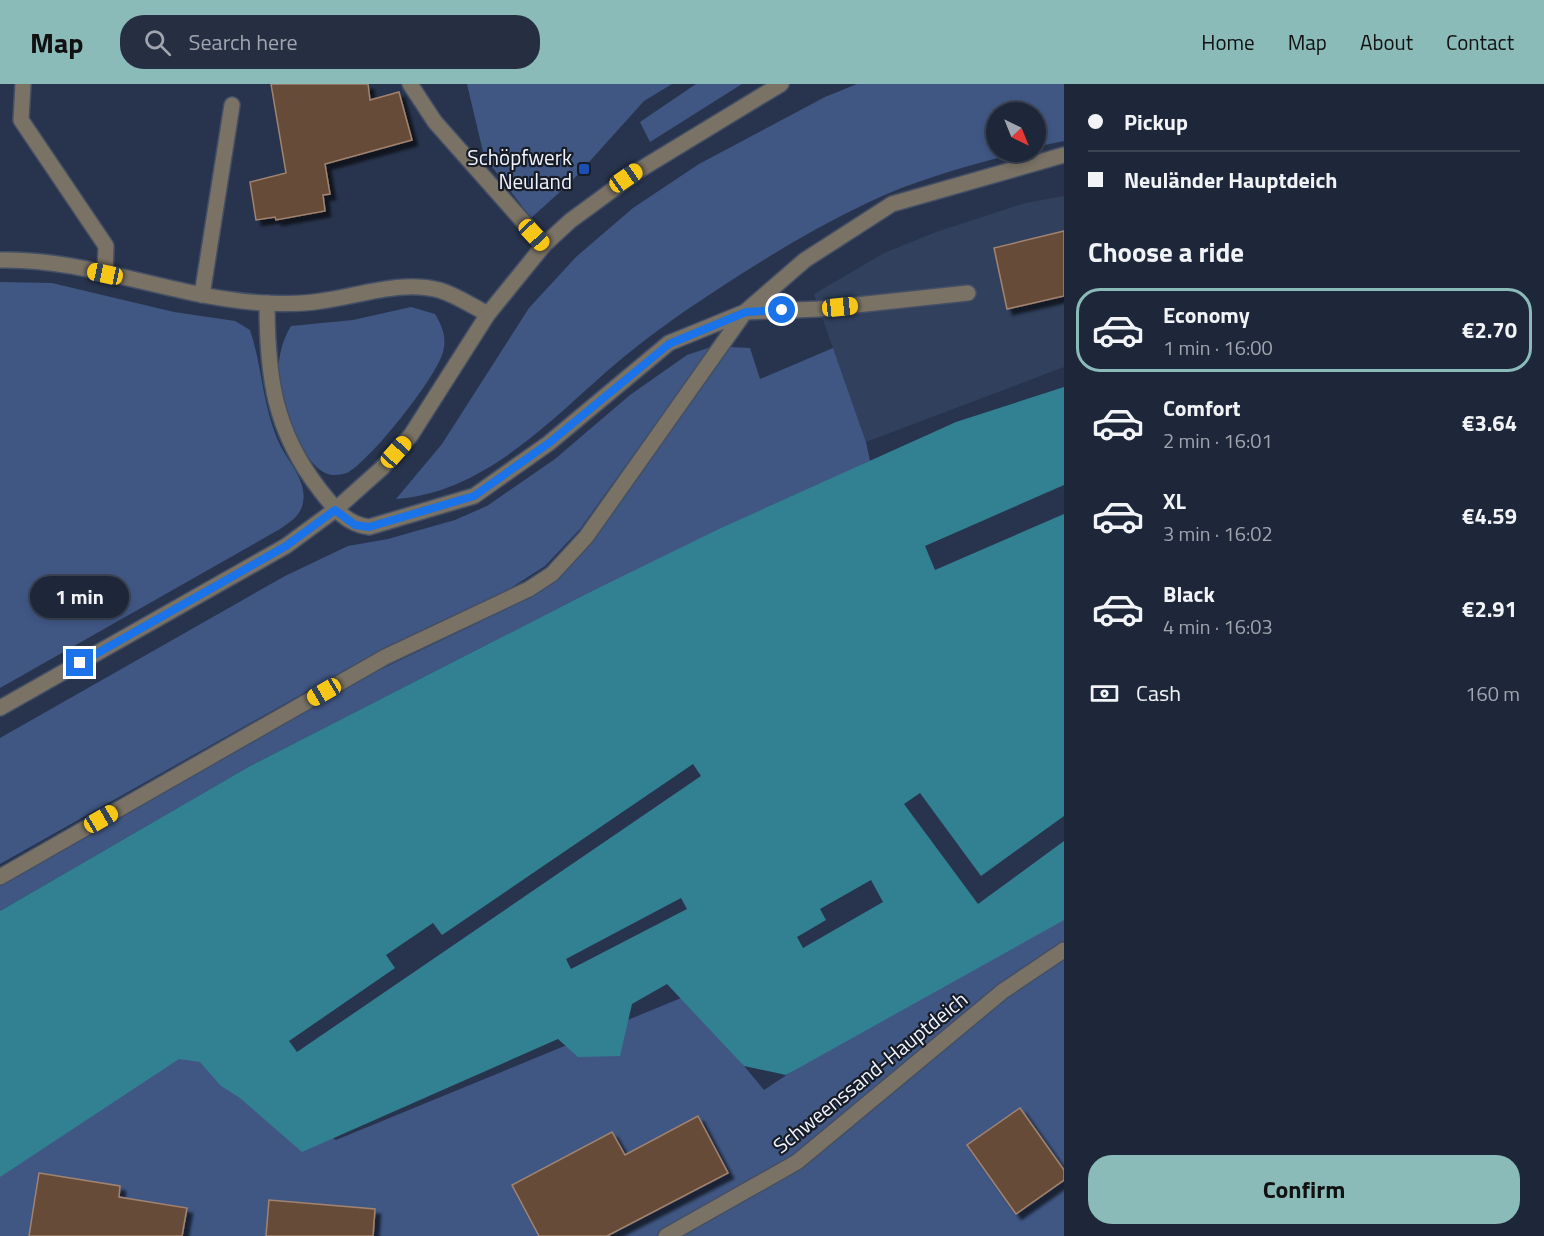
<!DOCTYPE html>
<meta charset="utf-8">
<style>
:root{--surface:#1e273a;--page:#262f42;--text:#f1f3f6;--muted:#a1a5af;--line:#3c4454;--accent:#8bbbb9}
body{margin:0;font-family:"Titillium Web",sans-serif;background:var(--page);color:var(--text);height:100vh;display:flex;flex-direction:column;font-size:22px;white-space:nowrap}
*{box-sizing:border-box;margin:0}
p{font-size:20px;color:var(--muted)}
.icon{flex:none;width:33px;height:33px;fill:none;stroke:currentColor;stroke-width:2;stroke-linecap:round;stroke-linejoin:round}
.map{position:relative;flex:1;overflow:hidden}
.side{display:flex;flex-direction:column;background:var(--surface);width:480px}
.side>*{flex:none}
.hud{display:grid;align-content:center;height:132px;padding:0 24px;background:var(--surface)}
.needle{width:39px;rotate:137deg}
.buttons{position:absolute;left:986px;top:18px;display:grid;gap:12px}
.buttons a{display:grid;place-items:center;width:60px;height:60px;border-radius:50%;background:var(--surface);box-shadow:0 3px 9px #0003,0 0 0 2px var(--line);font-size:30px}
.end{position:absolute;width:27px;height:27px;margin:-14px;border:8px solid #1a73e8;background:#fff;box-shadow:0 0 0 3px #fff}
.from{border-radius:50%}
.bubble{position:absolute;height:42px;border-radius:21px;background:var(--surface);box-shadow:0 3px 9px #0003,0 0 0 2px var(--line);font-size:20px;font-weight:700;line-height:42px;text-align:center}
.car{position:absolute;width:18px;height:36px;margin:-18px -9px;border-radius:8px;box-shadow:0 0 4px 2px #0007;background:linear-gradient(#f5c518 24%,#345 0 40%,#f5c518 0 76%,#345 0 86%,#f5c518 0)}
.hud b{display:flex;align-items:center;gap:21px;height:57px;font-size:22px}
.hud b+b{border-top:2px solid var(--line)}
.hud i{width:15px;height:15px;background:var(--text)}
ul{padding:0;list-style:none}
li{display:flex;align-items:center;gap:18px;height:84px;margin:0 12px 9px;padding:0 12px;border:3px solid transparent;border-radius:24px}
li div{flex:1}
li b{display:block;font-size:22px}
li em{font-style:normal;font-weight:700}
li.current{border-color:var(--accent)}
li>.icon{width:54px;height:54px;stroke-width:1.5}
h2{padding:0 24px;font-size:27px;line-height:72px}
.pay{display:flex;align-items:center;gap:15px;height:66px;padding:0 24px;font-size:22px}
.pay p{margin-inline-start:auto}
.button{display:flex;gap:12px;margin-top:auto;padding:12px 24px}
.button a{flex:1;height:69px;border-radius:24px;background:var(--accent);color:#111;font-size:24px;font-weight:700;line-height:69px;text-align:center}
header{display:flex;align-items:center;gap:36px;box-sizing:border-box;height:84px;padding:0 30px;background:var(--accent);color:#111}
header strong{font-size:28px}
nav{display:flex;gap:33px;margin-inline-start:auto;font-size:21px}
.search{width:420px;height:54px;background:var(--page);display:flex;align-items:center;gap:15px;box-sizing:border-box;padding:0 21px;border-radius:24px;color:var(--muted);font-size:22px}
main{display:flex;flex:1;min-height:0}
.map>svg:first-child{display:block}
.built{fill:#30405d}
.green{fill:#405784}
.water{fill:#328193}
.pier{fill:#28344d}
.building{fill:#664b38;stroke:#a1836f;stroke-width:1.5;filter:url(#shadow)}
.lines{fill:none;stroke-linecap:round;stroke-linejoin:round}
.service-casing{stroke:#444f66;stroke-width:18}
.minor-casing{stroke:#444f66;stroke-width:18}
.tertiary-casing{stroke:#444f66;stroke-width:18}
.service{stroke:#797265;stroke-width:15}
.minor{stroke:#797265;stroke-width:15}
.tertiary{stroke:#797265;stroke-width:15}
.route{stroke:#1a73e8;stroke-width:8}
.transit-dot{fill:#1a4fb4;stroke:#171c27;stroke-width:2}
.labels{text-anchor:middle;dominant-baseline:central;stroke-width:4.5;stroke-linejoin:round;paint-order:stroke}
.poi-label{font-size:21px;fill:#eff4fe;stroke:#171c27;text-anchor:end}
.street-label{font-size:21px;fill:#eff4fe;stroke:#171c27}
</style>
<header>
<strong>Map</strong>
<div class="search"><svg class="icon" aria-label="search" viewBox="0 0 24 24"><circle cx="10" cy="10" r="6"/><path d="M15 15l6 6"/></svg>Search here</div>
<nav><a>Home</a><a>Map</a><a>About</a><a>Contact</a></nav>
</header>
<main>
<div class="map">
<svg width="1064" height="1152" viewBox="0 0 1064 1152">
<defs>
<filter id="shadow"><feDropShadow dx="5.5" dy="5.5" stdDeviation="1.5" flood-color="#0009"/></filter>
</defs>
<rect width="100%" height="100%" fill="#28344d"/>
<path class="built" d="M 1064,112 L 1064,283 L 866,358 L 814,210 L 884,169 L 936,148 L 1025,119 Z"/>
<path class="green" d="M 467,0 L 672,0 L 644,17 L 571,98 L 531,134 L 484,72 Z
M 696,0 L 742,0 L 650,58 L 640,38 Z
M 857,0 L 1064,0 L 1064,57 L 1035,63 L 1035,28 L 996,28 L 996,68 L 1020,68 C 968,82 914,96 865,120 C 802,150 743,188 685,227 C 655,248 623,272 596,297 C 539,348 477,409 396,415 L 442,360 L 529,224 L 576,173 L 633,124 L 699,80 L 825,13 Z
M 0,198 L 52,199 L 174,228 L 235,237 L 250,246 C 263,285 262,323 281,363 C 290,380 307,398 303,418 C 301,432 290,438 280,445 L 0,604 Z
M 411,223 L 435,230 C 442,242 447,253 443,268 C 436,294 371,376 347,389 C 344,390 337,391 334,391 C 305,392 278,313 278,289 C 279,271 282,257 291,242 L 353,236 Z
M 711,263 L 580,445 L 545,482 L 503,509 L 348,584 L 0,780 L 0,654 L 285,492 L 348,462 L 388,455 L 455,436 L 487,422 L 555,375 L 630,311 L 687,271 Z
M 729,263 L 750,264 L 760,295 L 833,264 L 866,358 L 870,377 L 582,512 L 250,682 L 0,827 L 0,797 L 111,732 L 369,591 L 482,537 L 570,481 Z
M 1064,813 L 1064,1152 L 0,1152 L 0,1091 L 167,954 L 336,1056 L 686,912 L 764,1006 L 1009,843 Z"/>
<path class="water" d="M 1064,303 L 1064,836 L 786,991 L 744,982 L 667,900 L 632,920 L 620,972 L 578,973 L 558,955 L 302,1068 L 240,1014 L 221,1002 L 200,978 L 179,975 L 0,1093 L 0,827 L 250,682 L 582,512 L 719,445 L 956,338 Z"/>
<path class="pier" d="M 1064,401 L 1064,430 L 935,486 L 925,462 Z
M 693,680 L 701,692 L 297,968 L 289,957 L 395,884 L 386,871 L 433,839 L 442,851 Z
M 920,709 L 981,792 L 1064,732 L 1064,757 L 978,820 L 904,720 Z
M 871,796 L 883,818 L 803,864 L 797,853 L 826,836 L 820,825 Z
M 681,814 L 687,825 L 571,885 L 566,875 Z"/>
<path class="building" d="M 271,0 L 368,0 L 370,16 L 399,8 L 412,56 L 325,80 L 330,110 L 323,111 L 325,127 L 276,136 L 275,133 L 256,136 L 250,98 L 286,89 Z
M 1064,147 L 1064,212 L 1007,225 L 994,164 Z
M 1020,1024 L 1064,1086 L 1064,1096 L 1016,1130 L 967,1061 Z
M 698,1032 L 728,1089 L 607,1152 L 539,1152 L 512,1101 L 612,1048 L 625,1071 Z
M 39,1089 L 120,1102 L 119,1113 L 187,1124 L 182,1152 L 29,1152 Z
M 269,1116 L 375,1125 L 373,1152 L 266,1152 Z"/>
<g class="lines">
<defs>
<path id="service" d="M 23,0 L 21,36 L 106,162 L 105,190
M 410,0 L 435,38 L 544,161
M 202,211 L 232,21
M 267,219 C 267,292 274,347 320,406 C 334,424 346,440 369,443 L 474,412 L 549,359 L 669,259 L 745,228 L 819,225 L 968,209
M 0,793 L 385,573 L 529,505 L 552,490 L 586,453 L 745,228 L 805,176 L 892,120 L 1064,71"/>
<path id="minor" d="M 0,176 C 90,174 176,215 266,219 C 284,220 304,220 321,217 C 360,212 399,196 439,206 C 456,211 472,222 488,230
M 666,1152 L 797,1078 L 1003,907 L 1064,866"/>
<path id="tertiary" d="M 0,624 L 286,462 L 335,426 L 382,384 L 411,351 L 488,230 L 544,161 L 570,137 L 641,85 L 781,0"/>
</defs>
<use href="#service" class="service-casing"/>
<use href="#minor" class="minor-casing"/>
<use href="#tertiary" class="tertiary-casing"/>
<use href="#service" class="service"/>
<use href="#minor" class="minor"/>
<use href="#tertiary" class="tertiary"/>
</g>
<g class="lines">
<path class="route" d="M 80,579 L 286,462 L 335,426 L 355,441 L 369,443 L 474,412 L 549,359 L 669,260 L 746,228 L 782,226"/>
</g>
<rect class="transit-dot" x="578" y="79" width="12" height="12" rx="3"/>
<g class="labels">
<g class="poi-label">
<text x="572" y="73">Schöpfwerk<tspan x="572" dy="24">Neuland</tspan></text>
</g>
<g class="street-label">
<text transform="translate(870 988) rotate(-39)">Schweenssand-Hauptdeich</text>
</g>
</g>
</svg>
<div class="buttons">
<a><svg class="needle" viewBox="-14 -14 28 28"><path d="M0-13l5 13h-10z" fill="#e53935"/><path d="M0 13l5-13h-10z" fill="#a1a5af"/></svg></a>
</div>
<i class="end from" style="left:782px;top:226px"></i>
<i class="end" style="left:80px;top:579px"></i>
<div class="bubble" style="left:30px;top:492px;width:99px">1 min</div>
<i class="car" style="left:626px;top:94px;rotate:55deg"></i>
<i class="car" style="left:534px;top:151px;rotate:137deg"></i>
<i class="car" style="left:105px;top:190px;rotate:282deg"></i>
<i class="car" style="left:840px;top:223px;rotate:84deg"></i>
<i class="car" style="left:396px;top:368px;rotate:42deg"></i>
<i class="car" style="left:324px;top:608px;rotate:240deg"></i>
<i class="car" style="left:101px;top:735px;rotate:60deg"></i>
</div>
<section class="side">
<div class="hud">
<b><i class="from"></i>Pickup</b>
<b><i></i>Neuländer Hauptdeich</b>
</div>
<h2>Choose a ride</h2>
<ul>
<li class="current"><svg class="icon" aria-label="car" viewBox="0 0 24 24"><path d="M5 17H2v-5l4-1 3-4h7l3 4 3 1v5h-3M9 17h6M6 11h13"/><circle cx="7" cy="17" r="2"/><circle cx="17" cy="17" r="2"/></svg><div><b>Economy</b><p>1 min · 16:00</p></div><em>€2.70</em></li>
<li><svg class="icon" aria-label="car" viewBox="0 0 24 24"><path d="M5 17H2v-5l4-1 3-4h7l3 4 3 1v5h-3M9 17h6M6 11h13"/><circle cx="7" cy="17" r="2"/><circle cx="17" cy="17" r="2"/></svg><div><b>Comfort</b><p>2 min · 16:01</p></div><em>€3.64</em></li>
<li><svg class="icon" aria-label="car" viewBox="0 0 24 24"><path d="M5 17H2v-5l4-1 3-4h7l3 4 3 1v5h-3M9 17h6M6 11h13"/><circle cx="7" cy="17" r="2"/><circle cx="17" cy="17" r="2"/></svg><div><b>XL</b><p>3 min · 16:02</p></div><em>€4.59</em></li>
<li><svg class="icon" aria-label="car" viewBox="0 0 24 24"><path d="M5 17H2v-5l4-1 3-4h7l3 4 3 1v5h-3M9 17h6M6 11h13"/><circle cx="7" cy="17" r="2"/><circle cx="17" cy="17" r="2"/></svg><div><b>Black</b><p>4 min · 16:03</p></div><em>€2.91</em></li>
</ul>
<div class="pay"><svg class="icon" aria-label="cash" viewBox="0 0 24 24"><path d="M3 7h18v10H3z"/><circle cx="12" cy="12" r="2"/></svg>Cash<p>160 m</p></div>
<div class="button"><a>Confirm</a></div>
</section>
</main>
